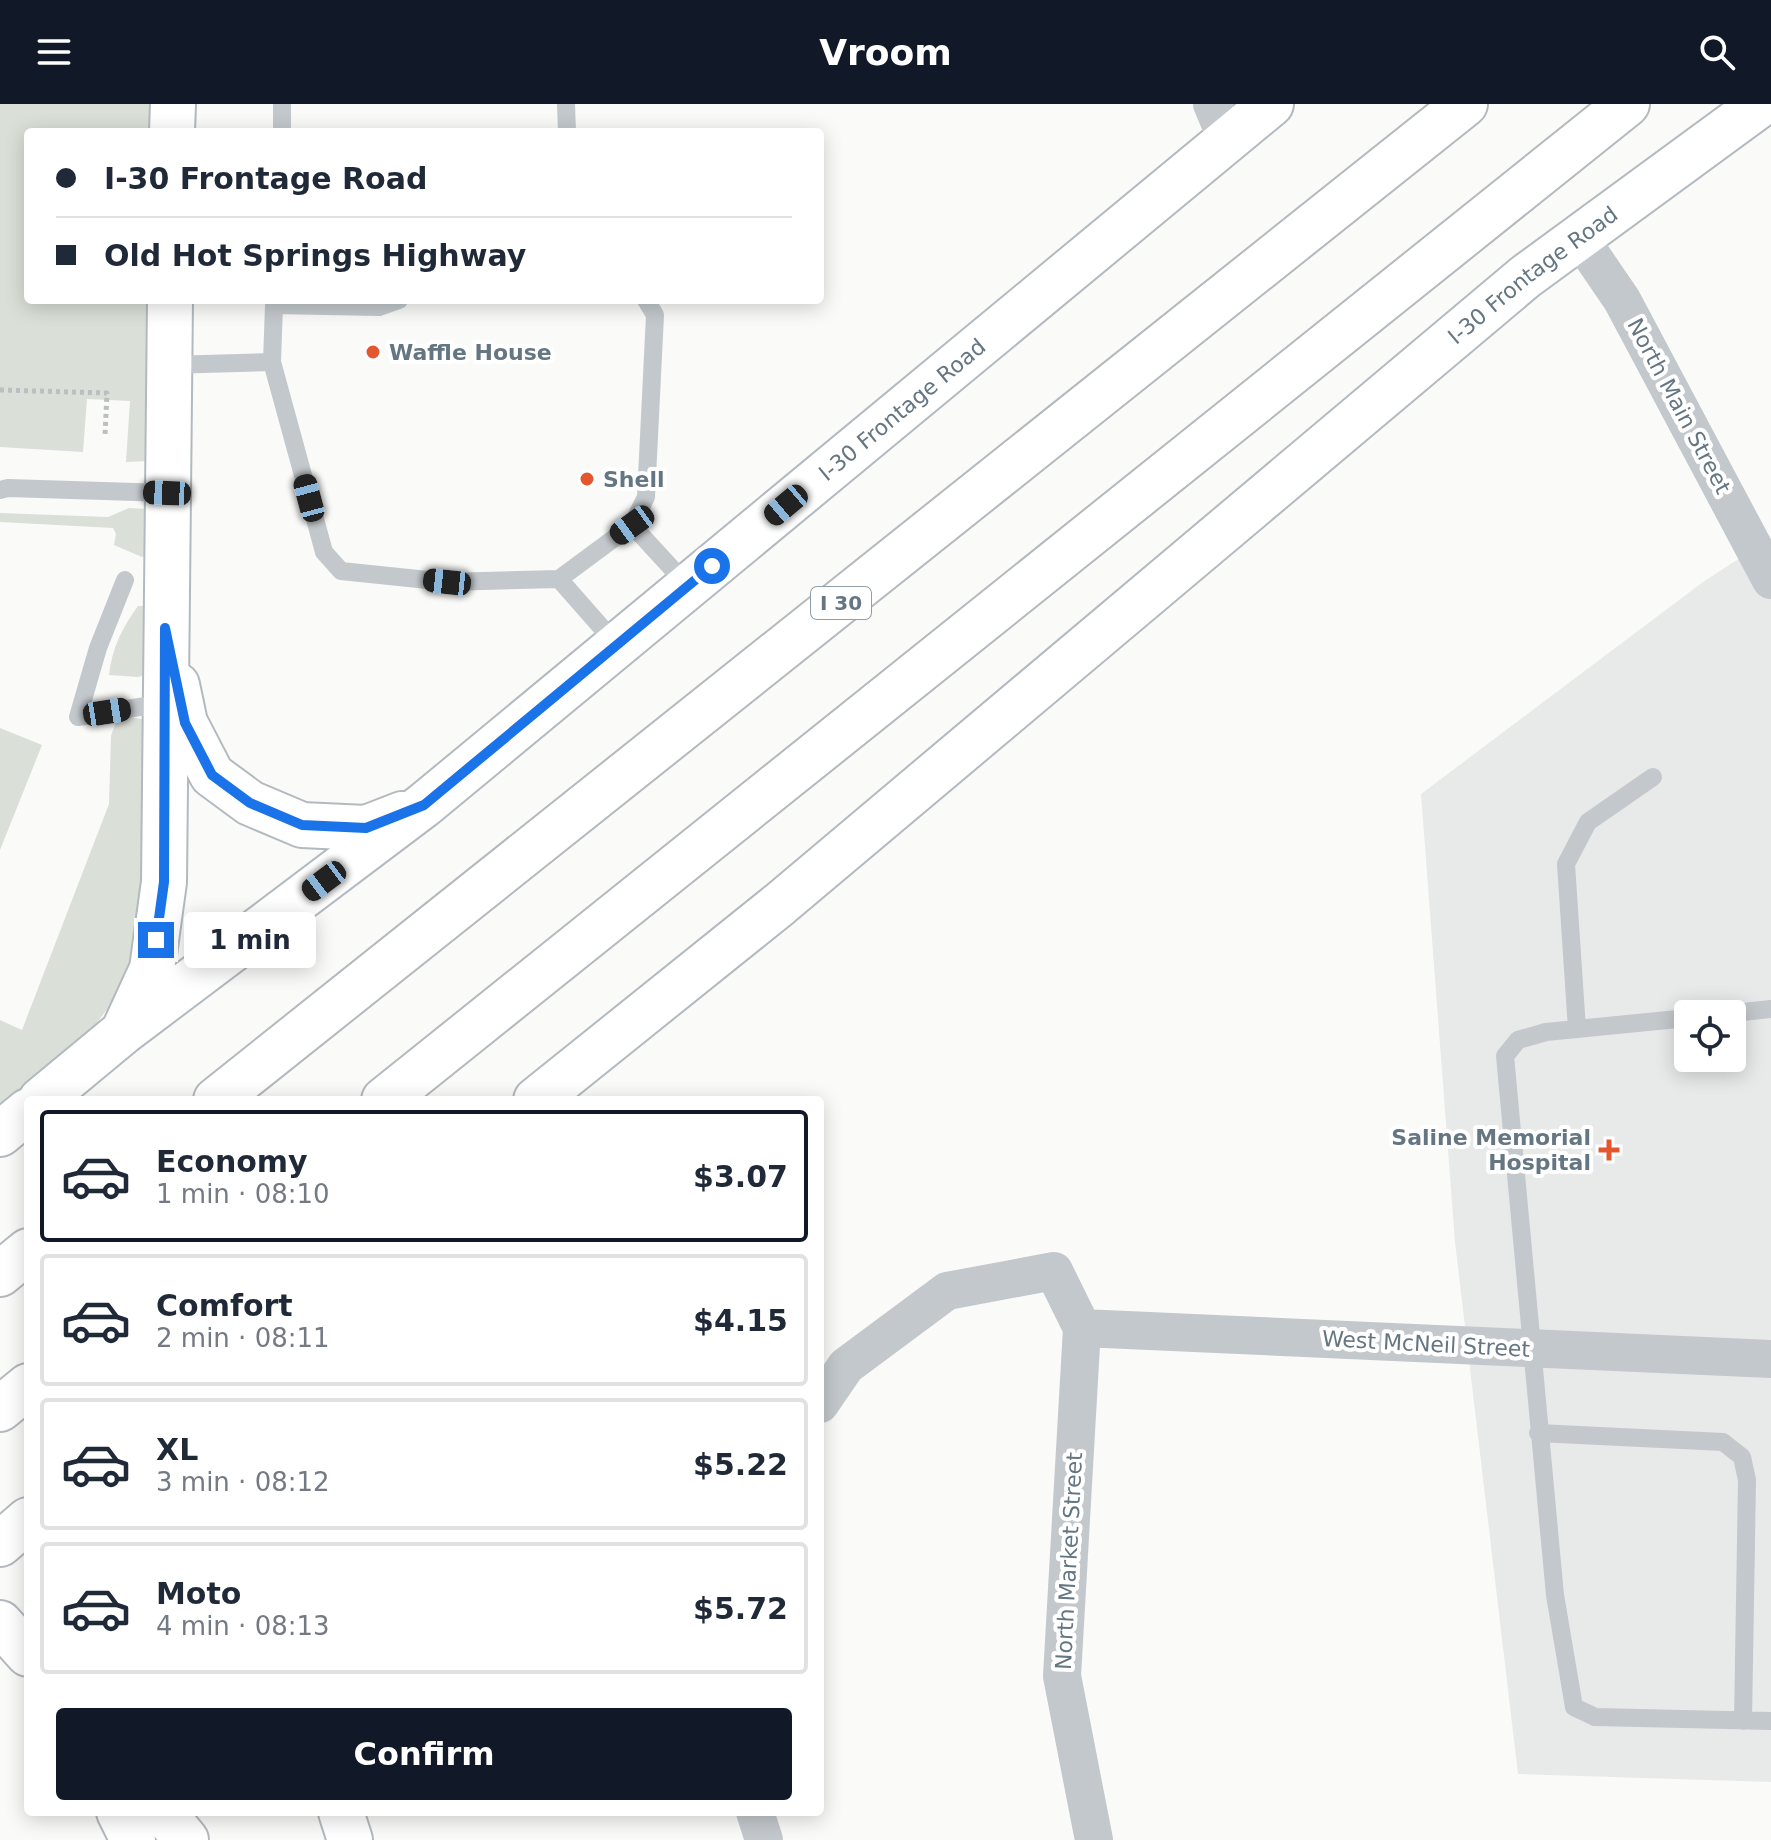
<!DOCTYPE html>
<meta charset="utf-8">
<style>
:root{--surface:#fff;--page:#f6f6f7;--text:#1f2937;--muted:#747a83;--line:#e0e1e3;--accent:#111827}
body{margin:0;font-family:"DejaVu Sans",sans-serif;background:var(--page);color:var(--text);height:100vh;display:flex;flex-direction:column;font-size:30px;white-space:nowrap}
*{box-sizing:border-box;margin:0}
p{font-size:26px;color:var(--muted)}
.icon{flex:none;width:44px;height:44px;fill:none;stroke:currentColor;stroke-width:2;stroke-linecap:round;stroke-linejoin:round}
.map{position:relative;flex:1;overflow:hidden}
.drawer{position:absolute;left:24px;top:992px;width:800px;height:720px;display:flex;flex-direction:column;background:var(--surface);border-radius:8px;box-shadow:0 4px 20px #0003}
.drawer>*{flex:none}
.banner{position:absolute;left:24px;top:24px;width:800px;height:176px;border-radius:8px;box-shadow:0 4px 20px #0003;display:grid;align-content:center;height:176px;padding:0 32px;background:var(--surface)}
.buttons{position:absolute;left:1674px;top:896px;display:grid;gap:16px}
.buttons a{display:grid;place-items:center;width:72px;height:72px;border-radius:8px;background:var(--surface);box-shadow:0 4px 20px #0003;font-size:40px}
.end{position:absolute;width:36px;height:36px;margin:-18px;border:10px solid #1a73e8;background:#fff;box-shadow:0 0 0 4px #fff}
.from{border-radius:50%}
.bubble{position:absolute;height:56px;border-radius:8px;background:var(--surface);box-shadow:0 4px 20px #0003;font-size:26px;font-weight:700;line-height:56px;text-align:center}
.car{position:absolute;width:24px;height:48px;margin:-24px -12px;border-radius:10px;box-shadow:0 0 6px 2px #0007;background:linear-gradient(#222 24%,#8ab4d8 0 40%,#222 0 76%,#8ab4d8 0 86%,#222 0)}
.banner b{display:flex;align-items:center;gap:28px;height:76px;font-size:30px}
.banner b+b{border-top:2px solid var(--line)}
.banner i{width:20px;height:20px;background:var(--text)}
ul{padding:14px 0 0;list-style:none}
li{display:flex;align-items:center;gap:24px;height:132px;margin:0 16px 12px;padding:0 16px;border:4px solid var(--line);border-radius:8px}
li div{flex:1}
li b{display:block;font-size:30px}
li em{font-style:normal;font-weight:700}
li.selected{border-color:var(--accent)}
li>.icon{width:72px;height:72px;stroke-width:1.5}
.cta{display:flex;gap:16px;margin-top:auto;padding:16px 32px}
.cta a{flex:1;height:92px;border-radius:8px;background:var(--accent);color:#fff;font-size:32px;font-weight:700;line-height:92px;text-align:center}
header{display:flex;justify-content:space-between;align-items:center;height:104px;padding:0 32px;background:var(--accent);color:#fff;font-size:36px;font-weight:700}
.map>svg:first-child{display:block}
.built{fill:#e8e9e9;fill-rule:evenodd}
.green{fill:#dadfd7}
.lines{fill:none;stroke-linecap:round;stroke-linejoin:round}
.secondary-casing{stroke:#b3babf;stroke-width:48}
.motorway-casing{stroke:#b4b9bd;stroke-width:48}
.path{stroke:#bbbfc2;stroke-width:5;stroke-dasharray:4 4;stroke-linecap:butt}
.service{stroke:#c3c8cc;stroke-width:18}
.minor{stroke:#c3c8cc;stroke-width:38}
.secondary{stroke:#fff;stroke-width:44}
.motorway{stroke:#fff;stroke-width:44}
.route{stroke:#1a73e8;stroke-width:10}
.poi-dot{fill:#e4572e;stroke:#fff;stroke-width:3}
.labels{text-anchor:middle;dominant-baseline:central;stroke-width:8;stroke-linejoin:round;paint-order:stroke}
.shield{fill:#fff;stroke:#939fa8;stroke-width:2}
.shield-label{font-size:20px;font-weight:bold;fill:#657683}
.street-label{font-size:22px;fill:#657683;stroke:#fff}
.poi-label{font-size:22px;font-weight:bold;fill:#657683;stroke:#fff;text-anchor:start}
</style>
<header><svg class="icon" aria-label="menu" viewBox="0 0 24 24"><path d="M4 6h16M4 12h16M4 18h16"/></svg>Vroom<svg class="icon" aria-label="search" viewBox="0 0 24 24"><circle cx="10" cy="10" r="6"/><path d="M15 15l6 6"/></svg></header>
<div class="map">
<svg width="1771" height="1736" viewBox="0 0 1771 1736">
<rect width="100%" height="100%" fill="#fafaf8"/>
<path class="built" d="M 1771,434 L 1771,1678 L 1518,1670 L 1455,1138 L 1421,690 L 1703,478 ZM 1688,910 L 1732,910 L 1732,954 L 1688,954 Z"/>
<path class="green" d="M 0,0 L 162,0 L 167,28 L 28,28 L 28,196 L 165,196 L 147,357 L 126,358 L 130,297 L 87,295 L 83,348 L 0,343 Z
M 129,404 L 147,405 L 159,446 L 142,453 L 114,441 L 116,430 L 113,424 L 0,418 L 0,409 L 108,413 Z
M 138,502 L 148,502 L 145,571 L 138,573 L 109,571 C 112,544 122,524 138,502 Z
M 124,612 L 147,616 L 157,763 L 125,882 L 85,934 L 0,1001 L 0,916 L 22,926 L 109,700 L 111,632 L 116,618 Z
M 0,624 L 42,641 L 0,746 Z"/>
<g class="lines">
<defs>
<g id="secondary">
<path d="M 172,28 L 173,0"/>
<path d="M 177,581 L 185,619 L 212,671 L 250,699 L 302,721 L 366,724 L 402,710"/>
<path d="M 124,926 L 152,865 L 164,778 L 170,196"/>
<path id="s1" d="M 41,996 L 123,928 L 424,701 L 1271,0"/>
<path id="s2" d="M 536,996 L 780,800 L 1525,173 L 1761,0"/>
<path d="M 0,1030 L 28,1007"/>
<path d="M 0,1440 L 28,1416"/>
<path d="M 0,1519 L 28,1550"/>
<path d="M 119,1708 L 133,1736"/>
<path d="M 163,1708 L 186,1736"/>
<path d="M 341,1708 L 350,1736"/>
</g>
<path id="motorway" d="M 216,996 L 1465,0
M 384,996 L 1627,0
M 0,1170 L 28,1147
M 0,1305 L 28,1282"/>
</defs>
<use href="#secondary" class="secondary-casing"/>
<use href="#motorway" class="motorway-casing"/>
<path class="path" d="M 0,286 L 107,289 L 105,331"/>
<path class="service" d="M 566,0 L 567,28
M 282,28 L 282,0
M 399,196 L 379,203 L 274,201 L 272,258 L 324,448 L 341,467 L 447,478 L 559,475 L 632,421 L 646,393 L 655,211 L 646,196
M 168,261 L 272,258
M 0,386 L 8,384 L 167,389
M 632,421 L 688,482
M 559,475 L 617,541
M 125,476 L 98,544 L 78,613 L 164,599
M 1724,910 L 1771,905
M 1688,914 L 1546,928 L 1518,936 L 1505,952 L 1555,1491 L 1574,1603 L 1595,1613 L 1771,1617
M 1577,925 L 1566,760 L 1588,718 L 1653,673
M 1538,1329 L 1723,1338 L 1742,1353 L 1747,1376 L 1743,1617"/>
<path class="minor" d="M 1212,0 L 1227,36
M 1579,133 L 1622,196 L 1771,476
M 1082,1224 L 1771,1255
M 820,1300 L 846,1262 L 947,1187 L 1054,1167 L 1082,1224 L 1062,1572 L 1094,1736
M 755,1708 L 764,1736"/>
<use href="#secondary" class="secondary"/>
<use href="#motorway" class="motorway"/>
</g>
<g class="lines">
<path class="route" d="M 156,836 L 164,778 L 165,524 L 185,619 L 212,671 L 250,699 L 302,721 L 366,724 L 424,701 L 712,462"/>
</g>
<g class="poi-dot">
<circle cx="373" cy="248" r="8"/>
<circle cx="587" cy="375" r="8"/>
<path d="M1605 1034h8v8h8v8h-8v8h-8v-8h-8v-8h8z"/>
</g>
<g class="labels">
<rect class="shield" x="811" y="483" width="60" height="32" rx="6"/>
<g class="shield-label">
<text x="841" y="499">I 30</text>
</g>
<g class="street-label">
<text stroke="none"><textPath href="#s2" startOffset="1294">I-30 Frontage Road</textPath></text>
<text transform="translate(1679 302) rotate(62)">North Main Street</text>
<text stroke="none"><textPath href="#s1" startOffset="1104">I-30 Frontage Road</textPath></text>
<text transform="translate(1426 1240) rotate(3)">West McNeil Street</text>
<text transform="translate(1069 1457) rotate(-87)">North Market Street</text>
</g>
<g class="poi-label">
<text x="389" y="248">Waffle House</text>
<text x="603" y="375">Shell</text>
<text x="1591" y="1033" text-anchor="end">Saline Memorial<tspan x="1591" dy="25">Hospital</tspan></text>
</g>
</g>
</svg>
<div class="buttons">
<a><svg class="icon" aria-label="locate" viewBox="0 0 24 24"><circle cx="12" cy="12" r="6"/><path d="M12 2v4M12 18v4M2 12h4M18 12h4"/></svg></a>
</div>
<i class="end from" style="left:712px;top:462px"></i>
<i class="end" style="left:156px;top:836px"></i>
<div class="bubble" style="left:184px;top:808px;width:132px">1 min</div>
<i class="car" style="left:167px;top:389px;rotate:272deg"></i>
<i class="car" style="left:309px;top:394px;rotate:345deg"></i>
<i class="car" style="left:786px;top:401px;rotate:230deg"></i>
<i class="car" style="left:632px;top:421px;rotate:234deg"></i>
<i class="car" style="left:447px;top:478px;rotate:276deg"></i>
<i class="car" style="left:107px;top:608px;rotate:81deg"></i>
<i class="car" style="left:324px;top:777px;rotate:233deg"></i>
<div class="banner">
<b><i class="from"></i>I-30 Frontage Road</b>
<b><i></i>Old Hot Springs Highway</b>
</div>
<section class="drawer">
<ul>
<li class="selected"><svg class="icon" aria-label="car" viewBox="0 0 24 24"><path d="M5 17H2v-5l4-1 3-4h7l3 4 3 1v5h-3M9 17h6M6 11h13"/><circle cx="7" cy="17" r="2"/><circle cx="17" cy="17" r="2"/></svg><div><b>Economy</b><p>1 min · 08:10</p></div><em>$3.07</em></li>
<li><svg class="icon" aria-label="car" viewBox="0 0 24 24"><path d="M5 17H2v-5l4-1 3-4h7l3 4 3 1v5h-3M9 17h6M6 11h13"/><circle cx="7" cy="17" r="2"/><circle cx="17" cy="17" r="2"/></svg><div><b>Comfort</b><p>2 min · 08:11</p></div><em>$4.15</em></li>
<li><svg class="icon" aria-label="car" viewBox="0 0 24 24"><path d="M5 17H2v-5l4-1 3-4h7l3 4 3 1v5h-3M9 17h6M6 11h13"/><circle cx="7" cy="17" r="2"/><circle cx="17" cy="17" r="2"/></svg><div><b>XL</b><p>3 min · 08:12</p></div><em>$5.22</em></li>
<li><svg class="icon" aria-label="car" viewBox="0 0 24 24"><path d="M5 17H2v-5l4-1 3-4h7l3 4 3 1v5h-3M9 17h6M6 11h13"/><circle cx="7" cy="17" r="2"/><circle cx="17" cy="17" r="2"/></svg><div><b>Moto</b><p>4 min · 08:13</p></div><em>$5.72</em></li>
</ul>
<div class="cta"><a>Confirm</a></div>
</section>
</div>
